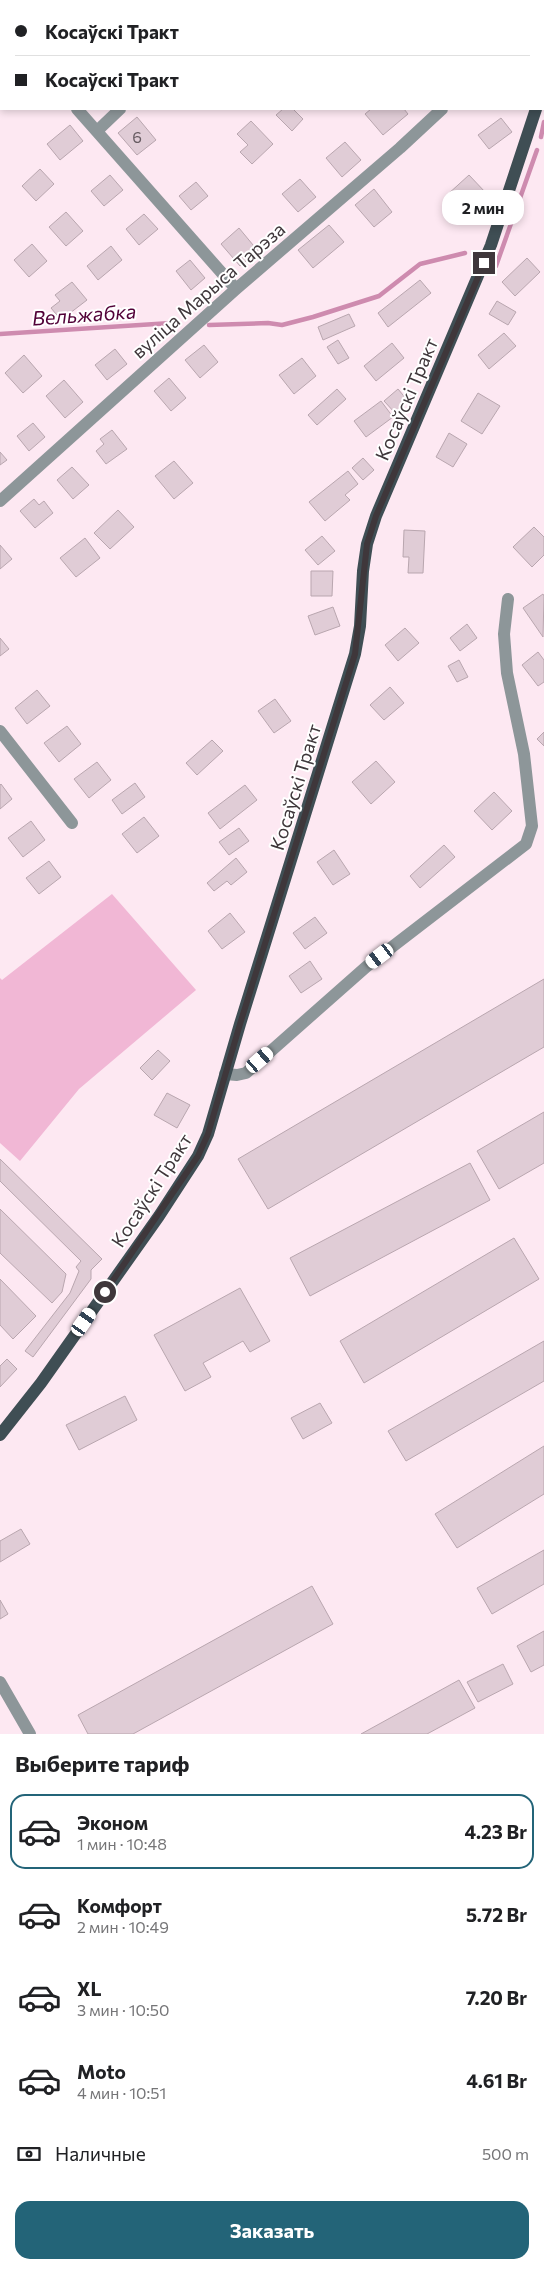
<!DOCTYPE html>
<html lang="ru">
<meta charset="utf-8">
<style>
:root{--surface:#fff;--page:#f6f6f6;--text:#202124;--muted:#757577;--line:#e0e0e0;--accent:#236478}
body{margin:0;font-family:Commissioner,sans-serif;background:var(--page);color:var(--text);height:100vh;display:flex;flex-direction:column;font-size:19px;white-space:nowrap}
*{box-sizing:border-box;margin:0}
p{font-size:16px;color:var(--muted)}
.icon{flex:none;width:28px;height:28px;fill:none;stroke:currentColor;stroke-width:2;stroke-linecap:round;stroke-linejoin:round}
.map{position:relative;height:1734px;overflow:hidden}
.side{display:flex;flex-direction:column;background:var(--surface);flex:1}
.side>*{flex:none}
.hud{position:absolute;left:0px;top:0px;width:545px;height:110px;box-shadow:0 2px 8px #0003;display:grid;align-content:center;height:110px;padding:0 15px;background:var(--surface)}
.end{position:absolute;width:22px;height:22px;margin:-11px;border:6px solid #3f373b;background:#fff;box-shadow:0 0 0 2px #fff}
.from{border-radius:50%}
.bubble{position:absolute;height:35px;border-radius:15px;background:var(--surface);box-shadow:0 2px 8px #0003;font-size:16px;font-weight:700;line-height:35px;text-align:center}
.car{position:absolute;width:15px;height:30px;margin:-15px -8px;border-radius:6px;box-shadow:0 0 4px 1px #0007;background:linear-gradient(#fff 24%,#345 0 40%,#fff 0 76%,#345 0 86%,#fff 0)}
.hud b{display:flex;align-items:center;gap:18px;height:48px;font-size:19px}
.hud b+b{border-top:1px solid var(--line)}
.hud i{width:12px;height:12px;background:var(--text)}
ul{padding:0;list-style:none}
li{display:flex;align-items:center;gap:15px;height:75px;margin:0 10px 8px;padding:0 5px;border:2px solid transparent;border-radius:15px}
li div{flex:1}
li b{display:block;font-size:19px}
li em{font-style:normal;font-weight:700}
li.current{border-color:var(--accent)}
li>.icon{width:45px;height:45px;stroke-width:1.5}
h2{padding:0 15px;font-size:22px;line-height:60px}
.pay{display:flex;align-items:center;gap:12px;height:55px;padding:0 15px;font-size:19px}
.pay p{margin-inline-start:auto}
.cta{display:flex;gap:10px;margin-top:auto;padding:10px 15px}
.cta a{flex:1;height:58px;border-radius:15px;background:var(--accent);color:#fff;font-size:20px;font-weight:700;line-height:58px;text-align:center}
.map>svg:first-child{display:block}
.green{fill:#f1b7d5}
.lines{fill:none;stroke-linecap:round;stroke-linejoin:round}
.stream{stroke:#ce8baf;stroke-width:4.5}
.building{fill:#e0ccd6;stroke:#b9a6af}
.minor{stroke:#8d9699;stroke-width:12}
.major{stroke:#3f4e54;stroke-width:12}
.route{stroke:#3f373b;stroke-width:6}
.labels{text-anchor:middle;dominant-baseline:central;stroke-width:4;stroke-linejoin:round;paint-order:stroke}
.number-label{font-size:16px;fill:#675c62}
.street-label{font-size:19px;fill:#3f373b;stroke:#fff}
.water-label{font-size:20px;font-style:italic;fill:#510037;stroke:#fff}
</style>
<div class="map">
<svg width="544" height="1734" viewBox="0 0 544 1734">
<rect width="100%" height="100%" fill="#fde8f2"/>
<path class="green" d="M 112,894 L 196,990 L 79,1089 L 20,1161 L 0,1143 L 0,978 L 2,980 Z"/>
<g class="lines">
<path class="stream" d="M 541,137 L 544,122
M 496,266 L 537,150
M 209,325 L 268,323 L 282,325 L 313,317 L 379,296 L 420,264 L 465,253
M 0,334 L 171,323"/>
</g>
<path class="building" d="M 469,0 L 505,0 L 470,1 Z
M 283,109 L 293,109 L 303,119 L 292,131 L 276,115 Z
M 371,109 L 404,109 L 408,114 L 383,135 L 365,114 Z
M 137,117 L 156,140 L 137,155 L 118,133 Z
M 501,118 L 512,132 L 489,149 L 478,135 Z
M 251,121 L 273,144 L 252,164 L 240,152 L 248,145 L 237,134 Z
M 70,125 L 83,141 L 60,160 L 47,144 Z
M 345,142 L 361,160 L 342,177 L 326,158 Z
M 40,169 L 54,184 L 36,201 L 22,186 Z
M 110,175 L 123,190 L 104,206 L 91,191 Z
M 469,175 L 486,193 L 463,213 L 447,195 Z
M 300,179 L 316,197 L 298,212 L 282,194 Z
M 196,182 L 208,196 L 191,210 L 179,196 Z
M 374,189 L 392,212 L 374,227 L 355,205 Z
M 66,212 L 83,231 L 66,246 L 49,227 Z
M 144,214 L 158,229 L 139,245 L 126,229 Z
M 329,225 L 344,242 L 313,268 L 298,250 Z
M 239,228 L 258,251 L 240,266 L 221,244 Z
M 32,244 L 47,261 L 29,277 L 14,260 Z
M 111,246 L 122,260 L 98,280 L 87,266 Z
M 527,258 L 540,272 L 515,296 L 502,282 Z
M 190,260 L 205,278 L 191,290 L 176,271 Z
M 420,280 L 431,293 L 388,327 L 378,313 Z
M 72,282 L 87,300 L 61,320 L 51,308 L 60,301 L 55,295 Z
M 497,301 L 516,312 L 508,325 L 489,314 Z
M 349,314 L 355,326 L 323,340 L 318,327 Z
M 504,333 L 516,346 L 489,369 L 478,355 Z
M 338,340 L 349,358 L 338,364 L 327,347 Z
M 392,343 L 404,358 L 376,381 L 364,366 Z
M 204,345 L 218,362 L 200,378 L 185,360 Z
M 115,349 L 127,364 L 107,380 L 95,365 Z
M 24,355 L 42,376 L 23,393 L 5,373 Z
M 302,358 L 316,376 L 294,394 L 279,375 Z
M 169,378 L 186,398 L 171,411 L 154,391 Z
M 64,380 L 83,402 L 65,418 L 46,396 Z
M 337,389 L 346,399 L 317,425 L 308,415 Z
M 398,389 L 408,401 L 395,413 L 384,401 Z
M 478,393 L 500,406 L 482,434 L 461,421 Z
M 381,401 L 393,417 L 366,437 L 354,421 Z
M 33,423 L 45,437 L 29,451 L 17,436 Z
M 112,430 L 127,449 L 106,464 L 96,451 L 104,444 L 100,439 Z
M 449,433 L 467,444 L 453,467 L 436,457 Z
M 0,452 L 7,460 L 0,465 Z
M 363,458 L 374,470 L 363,480 L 352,468 Z
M 174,461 L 193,483 L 174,499 L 155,476 Z
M 72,467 L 89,485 L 73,499 L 57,480 Z
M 348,471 L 358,484 L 345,495 L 350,500 L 325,521 L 309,502 Z
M 34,499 L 39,505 L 44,501 L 53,513 L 35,528 L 20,511 Z
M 118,510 L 134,527 L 110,549 L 94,533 Z
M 534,527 L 544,537 L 544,555 L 532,567 L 513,547 Z
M 404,530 L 425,531 L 423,573 L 408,573 L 409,557 L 403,557 Z
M 322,536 L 335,551 L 318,565 L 305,550 Z
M 85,538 L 100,558 L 76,577 L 60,558 Z
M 0,545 L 12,559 L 0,569 Z
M 311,571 L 333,571 L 332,596 L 311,596 Z
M 543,594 L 544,596 L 543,637 L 523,608 Z
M 333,607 L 340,626 L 315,635 L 308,616 Z
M 467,624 L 477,638 L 460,651 L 450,638 Z
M 405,628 L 419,643 L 398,661 L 385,645 Z
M 0,638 L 9,649 L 0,656 Z
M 538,652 L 544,660 L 544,682 L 538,686 L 522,665 Z
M 459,660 L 468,677 L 457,682 L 448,666 Z
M 390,687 L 404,703 L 384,720 L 370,705 Z
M 37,690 L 50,706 L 27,724 L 15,708 Z
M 275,699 L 291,721 L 274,733 L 258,711 Z
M 67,726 L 81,744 L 59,762 L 44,743 Z
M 544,732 L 544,746 L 537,739 Z
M 212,740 L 223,751 L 197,775 L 186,763 Z
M 376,761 L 395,782 L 371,804 L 352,782 Z
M 97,762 L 111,780 L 89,798 L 74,779 Z
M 135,783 L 145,797 L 122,814 L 112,800 Z
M 1,784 L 12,799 L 0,809 L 0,785 Z
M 245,785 L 257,800 L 220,829 L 208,813 Z
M 494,792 L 512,811 L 492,830 L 474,811 Z
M 144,817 L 159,836 L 137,853 L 122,834 Z
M 31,821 L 45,840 L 23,857 L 8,838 Z
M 239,828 L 249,841 L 229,855 L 219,842 Z
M 444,845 L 455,857 L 420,888 L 410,876 Z
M 334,850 L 350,874 L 333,885 L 317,862 Z
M 236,858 L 247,872 L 231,885 L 227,881 L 214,891 L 207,883 Z
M 49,861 L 61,877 L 39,894 L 26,878 Z
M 230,913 L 245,932 L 222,949 L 208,931 Z
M 315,917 L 327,933 L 305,949 L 293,933 Z
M 310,961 L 322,979 L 301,993 L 289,976 Z
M 544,979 L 544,1047 L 268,1209 L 238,1159 Z
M 158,1050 L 170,1061 L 152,1080 L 140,1068 Z
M 167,1093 L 190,1105 L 177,1128 L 154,1115 Z
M 544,1112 L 544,1163 L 499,1189 L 477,1151 Z
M 0,1159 L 102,1259 L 91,1270 L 91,1279 L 33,1357 L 25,1351 L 70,1293 L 79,1271 L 76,1267 L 81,1261 L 0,1181 Z
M 470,1163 L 490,1200 L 310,1296 L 290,1258 Z
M 0,1209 L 66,1274 L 62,1292 L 52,1303 L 0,1253 Z
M 514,1238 L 539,1279 L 364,1383 L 340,1341 Z
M 0,1279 L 36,1316 L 13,1339 L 0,1325 Z
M 240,1288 L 270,1341 L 250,1352 L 243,1341 L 203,1363 L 211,1377 L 185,1391 L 154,1335 Z
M 544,1341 L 544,1381 L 406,1461 L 388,1431 Z
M 7,1359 L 17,1369 L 0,1387 L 0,1366 Z
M 125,1396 L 137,1420 L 79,1450 L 66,1425 Z
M 320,1403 L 332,1423 L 303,1439 L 291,1418 Z
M 544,1446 L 544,1494 L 457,1548 L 435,1514 Z
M 21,1529 L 30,1544 L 0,1562 L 0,1541 Z
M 544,1550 L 544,1584 L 492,1614 L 477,1588 Z
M 312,1586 L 333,1624 L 133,1734 L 88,1734 L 78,1715 Z
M 0,1600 L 8,1614 L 0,1619 Z
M 544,1631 L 544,1665 L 531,1672 L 517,1646 Z
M 503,1664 L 513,1684 L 478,1702 L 467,1682 Z
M 459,1680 L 475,1708 L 427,1734 L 361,1734 Z"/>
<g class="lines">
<path class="minor" d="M 232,1 L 234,0
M 0,23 L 1,25
M 77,109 L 236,289
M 97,131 L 120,109
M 0,501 L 236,289 L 400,148 L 442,109
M 0,731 L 72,823
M 225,1074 L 237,1075 L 246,1073 L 366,967 L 526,844 L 532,826 L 524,754 L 507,673 L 504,634 L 508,599
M 0,1682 L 30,1734"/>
<path class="major" d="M 544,80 L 544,79
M 0,1435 L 41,1383 L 159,1216 L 198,1156 L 208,1134 L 240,1024 L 355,654 L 360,626 L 363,571 L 367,544 L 376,516 L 491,245 L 536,109"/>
</g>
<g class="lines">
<path class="route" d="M 105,1292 L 198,1156 L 208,1134 L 240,1024 L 355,654 L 367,544 L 376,516 L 484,263"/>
</g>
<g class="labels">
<g class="number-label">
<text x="137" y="136">6</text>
</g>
<g class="street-label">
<text transform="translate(208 290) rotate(-41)">вуліца Марыса Тарэза</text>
<text transform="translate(406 399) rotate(-67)">Косаўскі Тракт</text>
<text transform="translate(295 787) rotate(-73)">Косаўскі Тракт</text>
<text transform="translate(151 1190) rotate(-57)">Косаўскі Тракт</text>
</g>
<g class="water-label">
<text transform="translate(84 314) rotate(-4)">Вельжабка</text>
</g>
</g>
</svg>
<i class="end from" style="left:105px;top:1292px"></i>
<i class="end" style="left:484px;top:263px"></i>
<div class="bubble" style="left:442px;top:190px;width:82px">2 мин</div>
<i class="car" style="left:380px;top:956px;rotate:233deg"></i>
<i class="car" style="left:260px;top:1060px;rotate:49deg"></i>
<i class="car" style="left:84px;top:1322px;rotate:35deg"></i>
<div class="hud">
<b><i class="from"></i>Косаўскі Тракт</b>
<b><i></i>Косаўскі Тракт</b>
</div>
</div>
<section class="side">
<h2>Выберите тариф</h2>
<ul>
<li class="current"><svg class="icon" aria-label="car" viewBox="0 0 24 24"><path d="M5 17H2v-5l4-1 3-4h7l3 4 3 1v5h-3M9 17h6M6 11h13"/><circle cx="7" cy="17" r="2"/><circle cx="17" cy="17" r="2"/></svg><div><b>Эконом</b><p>1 мин · 10:48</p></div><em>4.23 Br</em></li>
<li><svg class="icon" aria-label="car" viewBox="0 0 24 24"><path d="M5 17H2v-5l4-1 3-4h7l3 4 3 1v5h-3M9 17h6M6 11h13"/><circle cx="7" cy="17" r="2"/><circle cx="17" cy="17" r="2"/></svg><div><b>Комфорт</b><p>2 мин · 10:49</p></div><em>5.72 Br</em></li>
<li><svg class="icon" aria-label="car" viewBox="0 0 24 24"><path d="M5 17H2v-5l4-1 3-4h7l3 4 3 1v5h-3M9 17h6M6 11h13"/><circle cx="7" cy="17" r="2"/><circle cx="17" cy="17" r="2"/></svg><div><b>XL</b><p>3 мин · 10:50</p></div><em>7.20 Br</em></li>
<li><svg class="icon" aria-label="car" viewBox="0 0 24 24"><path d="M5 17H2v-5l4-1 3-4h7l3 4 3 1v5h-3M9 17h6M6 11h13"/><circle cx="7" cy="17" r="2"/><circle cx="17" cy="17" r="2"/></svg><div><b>Moto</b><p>4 мин · 10:51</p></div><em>4.61 Br</em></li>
</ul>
<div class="pay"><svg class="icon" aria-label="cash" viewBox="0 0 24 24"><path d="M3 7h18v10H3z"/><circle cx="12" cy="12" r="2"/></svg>Наличные<p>500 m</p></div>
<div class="cta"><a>Заказать</a></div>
</section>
